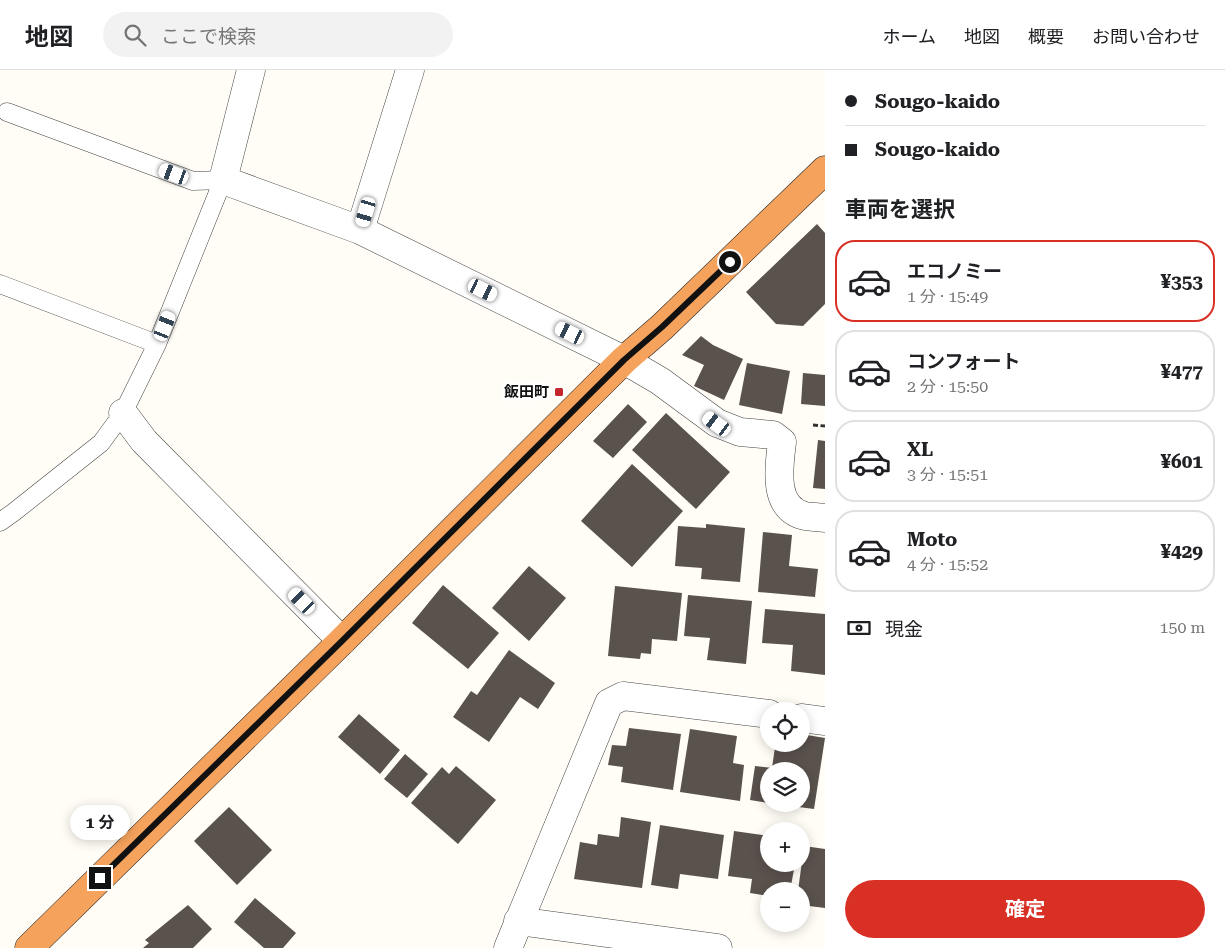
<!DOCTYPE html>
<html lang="ja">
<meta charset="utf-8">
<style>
:root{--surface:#fff;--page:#f2f2f2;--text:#202124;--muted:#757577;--line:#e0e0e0;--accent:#d93025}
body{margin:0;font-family:"Roboto Serif","Noto Sans JP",serif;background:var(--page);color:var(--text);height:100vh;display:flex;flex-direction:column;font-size:19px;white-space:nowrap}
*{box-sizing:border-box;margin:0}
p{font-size:16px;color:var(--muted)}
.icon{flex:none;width:28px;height:28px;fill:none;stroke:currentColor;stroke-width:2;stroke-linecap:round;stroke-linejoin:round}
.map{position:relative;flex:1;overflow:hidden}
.details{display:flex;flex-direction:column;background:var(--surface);width:400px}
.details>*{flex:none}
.banner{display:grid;align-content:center;height:110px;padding:0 20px;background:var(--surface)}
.fabs{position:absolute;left:760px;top:632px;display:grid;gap:10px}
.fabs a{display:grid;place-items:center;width:50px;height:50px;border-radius:50%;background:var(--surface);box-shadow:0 2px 12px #0003;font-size:25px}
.end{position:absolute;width:22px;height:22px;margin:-11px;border:6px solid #111;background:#fff;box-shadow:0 0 0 2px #fff}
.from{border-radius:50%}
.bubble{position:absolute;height:35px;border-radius:18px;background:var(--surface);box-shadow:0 2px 12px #0003;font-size:16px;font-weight:700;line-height:35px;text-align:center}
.car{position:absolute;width:15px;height:30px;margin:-15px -8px;border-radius:6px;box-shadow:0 0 4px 1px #0007;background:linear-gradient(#fff 24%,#345 0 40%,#fff 0 76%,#345 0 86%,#fff 0)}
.banner b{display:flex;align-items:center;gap:18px;height:48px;font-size:19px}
.banner b+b{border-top:1px solid var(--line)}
.banner i{width:12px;height:12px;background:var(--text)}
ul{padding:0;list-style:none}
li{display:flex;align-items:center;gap:15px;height:82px;margin:0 10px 8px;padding:0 10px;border:2px solid var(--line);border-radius:20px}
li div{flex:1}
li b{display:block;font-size:19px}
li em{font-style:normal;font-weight:700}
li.active{border-color:var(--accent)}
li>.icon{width:45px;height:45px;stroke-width:1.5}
h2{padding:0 20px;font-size:22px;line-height:60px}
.pay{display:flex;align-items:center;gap:12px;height:55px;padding:0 20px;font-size:19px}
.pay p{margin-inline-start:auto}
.action{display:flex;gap:10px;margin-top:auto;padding:10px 20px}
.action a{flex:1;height:58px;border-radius:30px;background:var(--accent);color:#fff;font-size:20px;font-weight:700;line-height:58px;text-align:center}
header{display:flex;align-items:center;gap:30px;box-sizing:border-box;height:70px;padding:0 25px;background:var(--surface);border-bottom:1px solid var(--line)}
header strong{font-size:24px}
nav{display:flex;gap:28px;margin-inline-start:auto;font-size:18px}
.search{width:350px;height:45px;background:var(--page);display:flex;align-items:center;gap:12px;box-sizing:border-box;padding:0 18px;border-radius:28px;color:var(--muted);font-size:19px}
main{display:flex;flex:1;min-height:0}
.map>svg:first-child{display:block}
.building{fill:#5a524d}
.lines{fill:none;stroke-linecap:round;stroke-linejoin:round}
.lane-casing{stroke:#444;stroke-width:19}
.street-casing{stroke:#444;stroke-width:29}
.highway-casing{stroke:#222;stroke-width:29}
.path{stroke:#333;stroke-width:3;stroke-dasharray:5 2.5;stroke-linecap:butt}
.lane{stroke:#fff;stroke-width:18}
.street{stroke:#fff;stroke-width:28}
.highway{stroke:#f5a25d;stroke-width:28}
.route{stroke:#111;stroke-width:6}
.poi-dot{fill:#c4262e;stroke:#fff;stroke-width:2}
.labels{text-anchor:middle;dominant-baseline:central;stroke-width:5;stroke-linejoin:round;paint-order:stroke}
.poi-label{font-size:15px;font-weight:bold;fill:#111;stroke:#fff;text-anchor:end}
</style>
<header>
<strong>地図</strong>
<div class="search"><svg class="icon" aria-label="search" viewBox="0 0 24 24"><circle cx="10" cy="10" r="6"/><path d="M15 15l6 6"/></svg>ここで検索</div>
<nav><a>ホーム</a><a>地図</a><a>概要</a><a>お問い合わせ</a></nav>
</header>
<main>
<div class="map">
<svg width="825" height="878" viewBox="0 0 825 878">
<rect width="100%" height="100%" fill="#fffdf5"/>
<path class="building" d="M 817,154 L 825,163 L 825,234 L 803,256 L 776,254 L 746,222 Z
M 701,266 L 713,275 L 743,289 L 724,330 L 694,316 L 704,295 L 682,285 Z
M 747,293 L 790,301 L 782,344 L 739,335 Z
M 803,303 L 825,305 L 825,336 L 801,334 Z
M 628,334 L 647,352 L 613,388 L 593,371 Z
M 666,343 L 730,402 L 696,439 L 632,380 Z
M 818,370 L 825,371 L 825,419 L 813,418 Z
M 632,394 L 683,441 L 632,497 L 581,451 Z
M 706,454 L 745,458 L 740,512 L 701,509 L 702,498 L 675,496 L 678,456 L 706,458 Z
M 763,462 L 792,465 L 789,496 L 818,499 L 815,527 L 758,522 Z
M 529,496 L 566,528 L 529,571 L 492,538 Z
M 443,515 L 499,563 L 468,599 L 412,553 Z
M 615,516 L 682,523 L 677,571 L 652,569 L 651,584 L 641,583 L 640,589 L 608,586 Z
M 688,525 L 752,531 L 746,594 L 707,590 L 710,568 L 684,566 Z
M 765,539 L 825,544 L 825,605 L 791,601 L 793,575 L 762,573 Z
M 509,580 L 555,613 L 538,639 L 520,627 L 489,672 L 453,647 L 471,621 L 477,625 Z
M 359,644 L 400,680 L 380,704 L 338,667 Z
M 629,658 L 681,664 L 673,720 L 621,712 L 623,697 L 608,695 L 612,675 L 626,676 Z
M 690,659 L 737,666 L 733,693 L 744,695 L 740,731 L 680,722 Z
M 801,664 L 825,668 L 814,739 L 783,735 L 783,734 L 801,734 L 801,701 L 769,701 L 769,733 L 750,730 L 755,696 L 772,698 L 775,677 L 789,679 L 790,674 L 801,674 Z
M 405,684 L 428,704 L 407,728 L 384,709 Z
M 456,696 L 496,730 L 458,774 L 411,733 L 442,697 L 449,704 Z
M 229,737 L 272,780 L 237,815 L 194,771 Z
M 621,747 L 651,752 L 642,818 L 574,809 L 580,772 L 597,775 L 598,764 L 619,767 Z
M 660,755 L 724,765 L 718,809 L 680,804 L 678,819 L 651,815 Z
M 734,761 L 769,766 L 769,794 L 795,794 L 790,821 L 769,821 L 769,826 L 750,823 L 752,809 L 728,806 Z
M 804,776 L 825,779 L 825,838 L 801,835 L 801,821 L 798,821 Z
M 255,828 L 296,863 L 283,878 L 264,878 L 234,852 Z
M 188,835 L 212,859 L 193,878 L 143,878 L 149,873 L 145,870 Z"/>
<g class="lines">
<defs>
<path id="lane" d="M 0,214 L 157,274
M 0,452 L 14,442 L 101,373 L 123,343 L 157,274 L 223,110 L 193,111 L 7,42"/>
<path id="street" d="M 251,0 L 223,110 L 360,160 L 624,290 L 660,311 L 717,353 L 740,362 L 773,365 L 782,372 C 779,397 772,438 805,446 C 811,447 819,447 825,448
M 360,160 L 410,0
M 123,343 L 144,371 L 342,571
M 801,648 L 825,651
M 518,851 L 718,878
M 508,878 L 609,633 L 623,626 L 769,644"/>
<path id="highway" d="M 29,878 L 342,571 L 624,290 L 662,257 L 825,100"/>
</defs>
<use href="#lane" class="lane-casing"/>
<use href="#street" class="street-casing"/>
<use href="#highway" class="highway-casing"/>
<path class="path" d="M 813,355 L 825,356"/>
<use href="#lane" class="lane"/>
<use href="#street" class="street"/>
<use href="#highway" class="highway"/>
</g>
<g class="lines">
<path class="route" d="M 100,808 L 342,571 L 624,290 L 662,257 L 730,192"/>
</g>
<rect class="poi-dot" x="554" y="317" width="10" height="10" rx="2.5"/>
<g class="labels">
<g class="poi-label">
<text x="549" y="322">飯田町</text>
</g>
</g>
</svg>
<div class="fabs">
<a><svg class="icon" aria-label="locate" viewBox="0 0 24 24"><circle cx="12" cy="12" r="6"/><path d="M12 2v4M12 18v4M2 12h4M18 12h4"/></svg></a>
<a><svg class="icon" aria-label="layers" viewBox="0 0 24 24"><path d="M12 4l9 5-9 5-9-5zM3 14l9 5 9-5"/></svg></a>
<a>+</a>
<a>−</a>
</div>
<i class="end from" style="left:730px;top:192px"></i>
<i class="end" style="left:100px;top:808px"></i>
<div class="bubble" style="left:70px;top:735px;width:60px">1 分</div>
<i class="car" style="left:174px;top:104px;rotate:290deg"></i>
<i class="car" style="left:366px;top:142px;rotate:197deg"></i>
<i class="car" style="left:483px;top:220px;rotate:116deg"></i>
<i class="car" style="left:165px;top:256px;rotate:22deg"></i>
<i class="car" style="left:570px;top:263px;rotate:296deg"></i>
<i class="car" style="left:717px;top:354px;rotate:306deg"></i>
<i class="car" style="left:302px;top:531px;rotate:315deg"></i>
</div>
<section class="details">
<div class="banner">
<b><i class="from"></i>Sougo-kaido</b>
<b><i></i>Sougo-kaido</b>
</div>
<h2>車両を選択</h2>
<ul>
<li class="active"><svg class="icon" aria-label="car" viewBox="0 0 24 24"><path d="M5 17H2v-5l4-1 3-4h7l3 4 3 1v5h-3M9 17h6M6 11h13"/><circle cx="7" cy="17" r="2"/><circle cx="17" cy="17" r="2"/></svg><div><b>エコノミー</b><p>1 分 · 15:49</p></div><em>¥353</em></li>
<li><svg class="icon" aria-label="car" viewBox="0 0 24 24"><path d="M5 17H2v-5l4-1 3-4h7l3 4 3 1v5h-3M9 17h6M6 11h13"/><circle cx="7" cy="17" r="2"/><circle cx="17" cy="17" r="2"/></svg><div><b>コンフォート</b><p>2 分 · 15:50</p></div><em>¥477</em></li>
<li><svg class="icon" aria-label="car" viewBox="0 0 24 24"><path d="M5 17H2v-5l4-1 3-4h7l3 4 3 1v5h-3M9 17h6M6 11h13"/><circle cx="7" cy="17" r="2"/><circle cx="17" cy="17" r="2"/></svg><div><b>XL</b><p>3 分 · 15:51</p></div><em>¥601</em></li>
<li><svg class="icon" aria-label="car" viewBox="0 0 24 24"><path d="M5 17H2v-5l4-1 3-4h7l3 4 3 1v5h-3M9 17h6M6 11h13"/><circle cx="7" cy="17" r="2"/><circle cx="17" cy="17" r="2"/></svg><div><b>Moto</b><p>4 分 · 15:52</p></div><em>¥429</em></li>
</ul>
<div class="pay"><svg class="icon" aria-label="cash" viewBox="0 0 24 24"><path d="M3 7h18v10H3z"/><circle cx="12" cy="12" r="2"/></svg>現金<p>150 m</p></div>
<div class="action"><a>確定</a></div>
</section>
</main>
